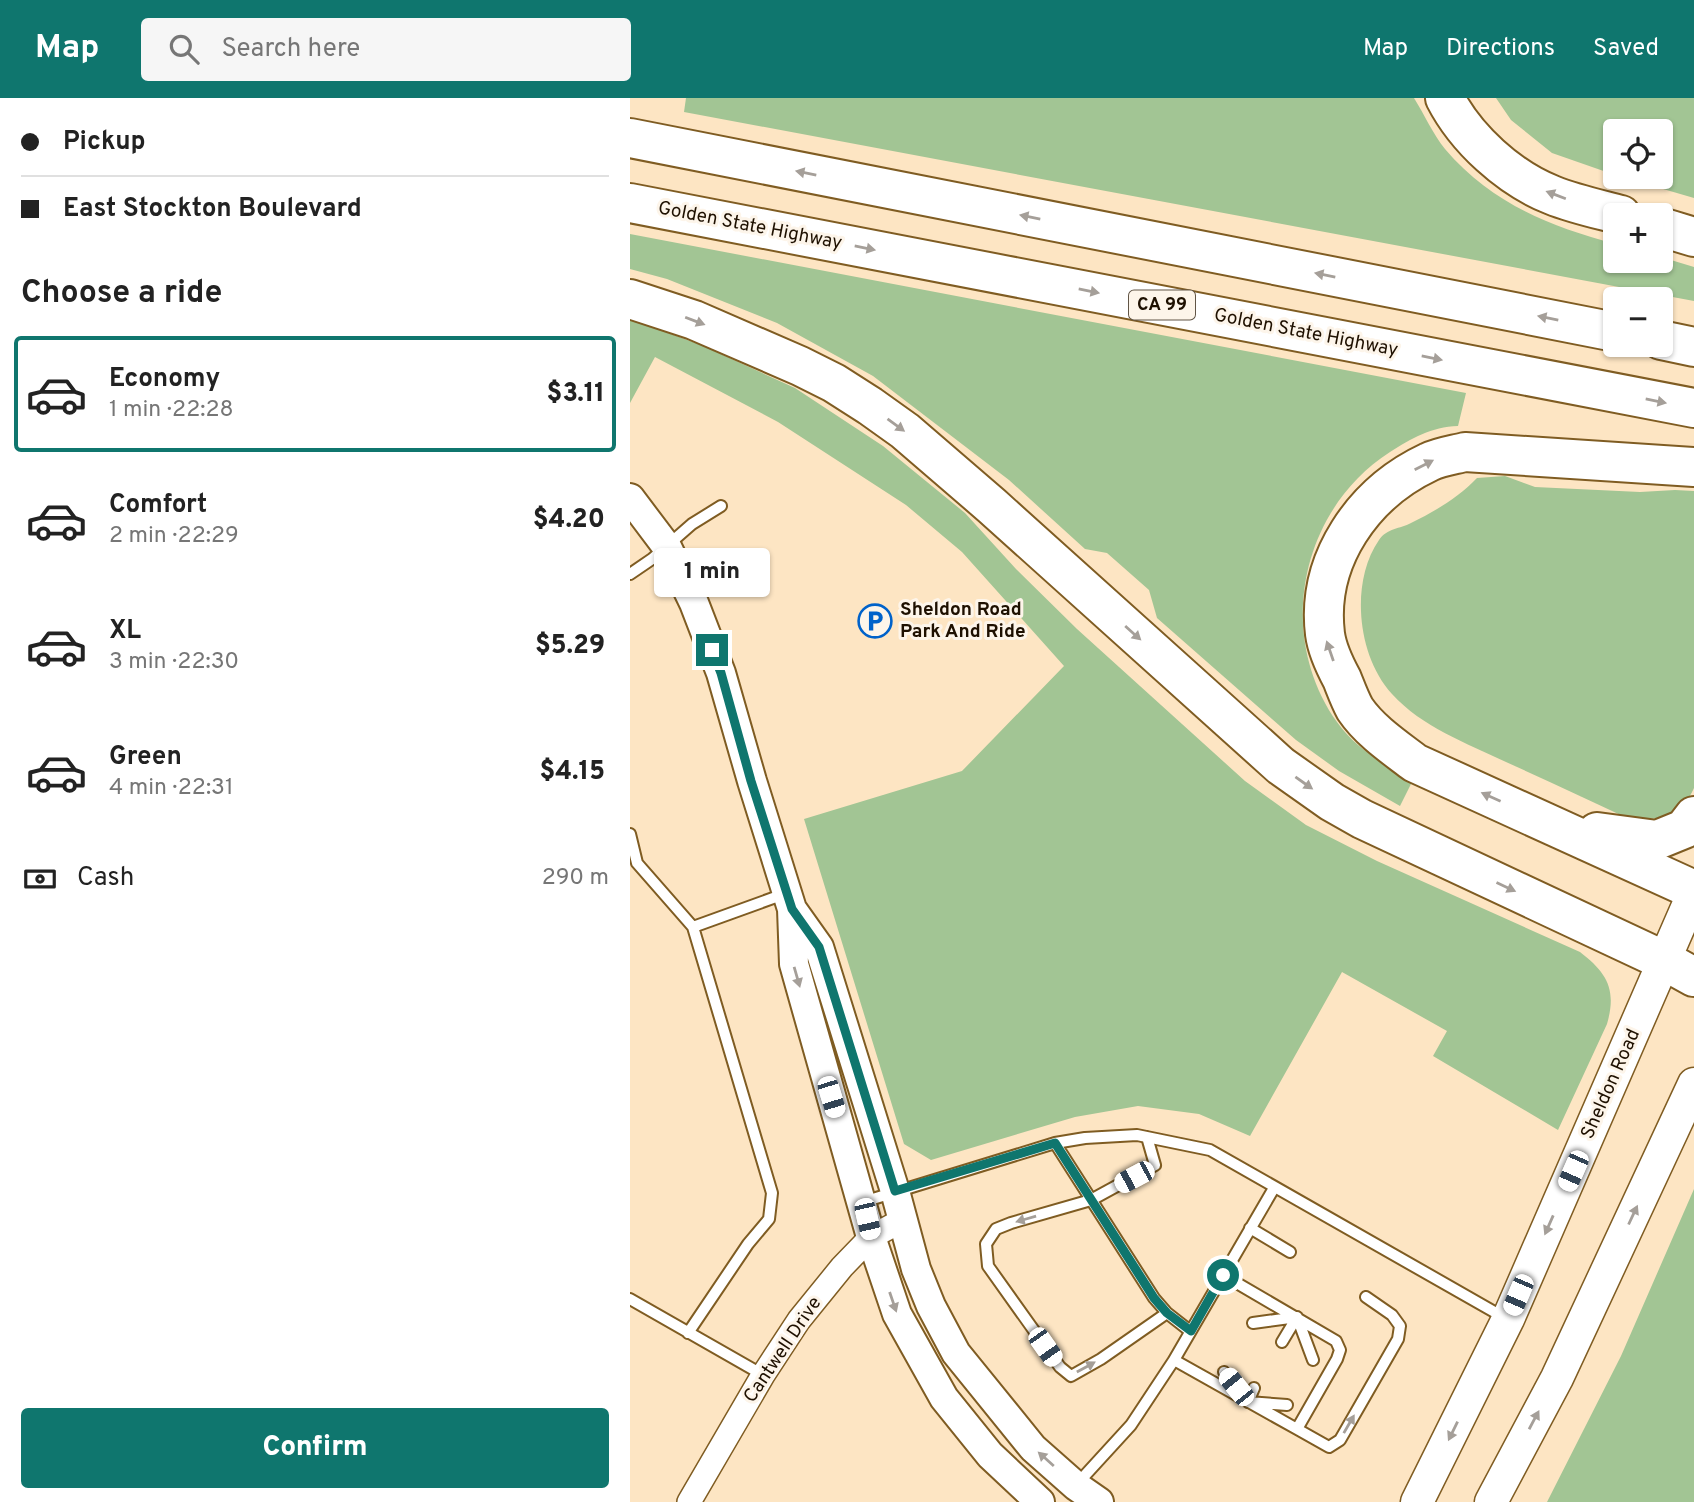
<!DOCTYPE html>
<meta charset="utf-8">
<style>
:root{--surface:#fff;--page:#f6f6f6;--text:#222;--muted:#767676;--line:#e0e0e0;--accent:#0f766e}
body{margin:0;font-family:Overpass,sans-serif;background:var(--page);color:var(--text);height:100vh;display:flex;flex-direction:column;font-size:26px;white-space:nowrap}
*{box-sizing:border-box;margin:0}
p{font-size:23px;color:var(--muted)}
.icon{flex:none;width:38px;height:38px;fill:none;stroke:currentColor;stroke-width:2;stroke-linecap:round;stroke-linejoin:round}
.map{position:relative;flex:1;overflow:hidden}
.panel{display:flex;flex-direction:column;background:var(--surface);width:630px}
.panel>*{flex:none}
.top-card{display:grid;align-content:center;height:154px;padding:0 21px;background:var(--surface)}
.tools{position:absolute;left:973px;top:21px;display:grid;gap:14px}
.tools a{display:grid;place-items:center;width:70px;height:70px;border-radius:7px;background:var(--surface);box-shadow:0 2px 5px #0004;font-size:35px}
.end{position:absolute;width:32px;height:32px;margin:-16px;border:9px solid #0f766e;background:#fff;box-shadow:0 0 0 4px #fff}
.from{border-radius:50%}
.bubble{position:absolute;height:49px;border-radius:7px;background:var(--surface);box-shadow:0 2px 5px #0004;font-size:23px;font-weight:800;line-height:49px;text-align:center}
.car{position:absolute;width:21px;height:42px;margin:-21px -10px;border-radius:9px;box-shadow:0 0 5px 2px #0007;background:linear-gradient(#fff 24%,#345 0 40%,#fff 0 76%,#345 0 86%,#fff 0)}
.top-card b{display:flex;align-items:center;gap:24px;height:66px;font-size:26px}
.top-card b+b{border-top:2px solid var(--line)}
.top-card i{width:18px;height:18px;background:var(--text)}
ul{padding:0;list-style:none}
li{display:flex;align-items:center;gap:21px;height:116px;margin:0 14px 10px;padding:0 7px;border:4px solid transparent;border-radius:7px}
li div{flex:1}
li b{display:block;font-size:26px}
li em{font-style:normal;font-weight:800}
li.selected{border-color:var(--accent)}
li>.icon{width:63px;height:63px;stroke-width:1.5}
h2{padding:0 21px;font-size:32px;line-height:84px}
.pay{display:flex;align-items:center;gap:18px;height:77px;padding:0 21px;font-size:26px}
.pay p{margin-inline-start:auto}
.action{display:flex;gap:14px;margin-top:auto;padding:14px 21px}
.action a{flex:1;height:80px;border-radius:7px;background:var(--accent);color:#fff;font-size:28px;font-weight:800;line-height:80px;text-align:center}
header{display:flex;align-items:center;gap:42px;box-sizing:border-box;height:98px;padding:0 35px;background:var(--accent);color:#fff}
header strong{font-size:33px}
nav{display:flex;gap:38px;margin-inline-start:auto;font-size:24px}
.search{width:490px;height:63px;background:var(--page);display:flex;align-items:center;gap:18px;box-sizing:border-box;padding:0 24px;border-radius:7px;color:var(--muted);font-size:26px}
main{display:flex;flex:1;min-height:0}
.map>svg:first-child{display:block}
.green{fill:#a2c594}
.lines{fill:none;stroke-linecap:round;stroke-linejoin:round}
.service-casing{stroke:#7f5c22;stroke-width:14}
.minor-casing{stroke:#7f5c22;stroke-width:26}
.tertiary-casing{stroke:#7f5c22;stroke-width:32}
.secondary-casing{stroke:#7f5c22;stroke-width:35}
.motorway-casing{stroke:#7f5c22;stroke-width:42}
.service{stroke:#fff;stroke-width:10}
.minor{stroke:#fff;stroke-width:23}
.tertiary{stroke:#fff;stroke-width:28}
.secondary{stroke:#fff;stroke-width:32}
.motorway{stroke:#fff;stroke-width:38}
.oneway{fill:#a59f99}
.route{stroke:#0f766e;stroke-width:9}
.labels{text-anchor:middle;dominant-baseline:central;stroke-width:6;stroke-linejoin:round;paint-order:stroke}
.shield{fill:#fdf5ea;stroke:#615546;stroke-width:2}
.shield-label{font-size:18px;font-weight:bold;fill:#1e1000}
.street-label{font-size:19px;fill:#1e1000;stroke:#fdf5ea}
.poi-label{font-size:19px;font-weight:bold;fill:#1e1000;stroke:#fdf5ea;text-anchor:start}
</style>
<header>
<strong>Map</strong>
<div class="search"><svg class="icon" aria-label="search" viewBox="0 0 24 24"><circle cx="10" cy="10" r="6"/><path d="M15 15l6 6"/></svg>Search here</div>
<nav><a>Map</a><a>Directions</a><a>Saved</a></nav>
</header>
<main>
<section class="panel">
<div class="top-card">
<b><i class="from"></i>Pickup</b>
<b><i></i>East Stockton Boulevard</b>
</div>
<h2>Choose a ride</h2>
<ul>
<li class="selected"><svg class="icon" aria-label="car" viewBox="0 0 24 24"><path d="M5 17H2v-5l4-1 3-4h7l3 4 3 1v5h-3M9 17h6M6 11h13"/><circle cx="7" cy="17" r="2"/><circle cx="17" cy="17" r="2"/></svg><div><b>Economy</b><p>1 min · 22:28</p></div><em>$3.11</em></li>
<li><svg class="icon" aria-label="car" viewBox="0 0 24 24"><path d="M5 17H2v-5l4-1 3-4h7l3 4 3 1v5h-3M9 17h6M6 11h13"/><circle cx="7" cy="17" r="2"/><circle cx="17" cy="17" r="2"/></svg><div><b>Comfort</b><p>2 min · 22:29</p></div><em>$4.20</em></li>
<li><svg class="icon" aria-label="car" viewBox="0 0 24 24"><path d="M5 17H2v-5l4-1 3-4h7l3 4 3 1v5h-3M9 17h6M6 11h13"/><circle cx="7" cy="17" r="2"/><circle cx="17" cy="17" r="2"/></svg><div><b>XL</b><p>3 min · 22:30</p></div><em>$5.29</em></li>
<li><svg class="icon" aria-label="car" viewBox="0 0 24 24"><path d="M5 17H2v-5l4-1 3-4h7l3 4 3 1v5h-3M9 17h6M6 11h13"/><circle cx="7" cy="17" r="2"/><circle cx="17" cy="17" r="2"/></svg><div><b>Green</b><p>4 min · 22:31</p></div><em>$4.15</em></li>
</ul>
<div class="pay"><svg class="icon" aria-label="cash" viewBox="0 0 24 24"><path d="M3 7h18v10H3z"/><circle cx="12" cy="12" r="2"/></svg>Cash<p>290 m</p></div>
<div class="action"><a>Confirm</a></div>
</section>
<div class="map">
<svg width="1064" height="1404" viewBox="0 0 1064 1404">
<rect width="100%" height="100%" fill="#fde5c3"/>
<path class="green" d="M 56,0 L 784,0 C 794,16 803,36 815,51 C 861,105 919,128 985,146 L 985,163 L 1031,163 L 1031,159 L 1064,169 L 1064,203 L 54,14 Z
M 866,0 L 1064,0 L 1064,100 L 992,79 L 1031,79 L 1031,33 L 985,33 L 985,77 L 922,55 L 881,22 Z
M 0,136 L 836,295 L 828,328 C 801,329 782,340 760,354 C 670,412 645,537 707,624 C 726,651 755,667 783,682 L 770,708 L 709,673 L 666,642 L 527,520 L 519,492 L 477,455 L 455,451 L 379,382 L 243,278 L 147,225 L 37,181 L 0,171 Z
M 0,221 L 71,247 L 165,290 L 253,348 L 335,415 L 386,471 L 447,531 L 615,683 L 676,727 L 747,763 L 950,854 C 977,875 987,891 977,926 L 928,1032 L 803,958 L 817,933 L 712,874 L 620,1038 L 569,1016 L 508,1008 L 445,1019 L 301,1062 L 274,1046 L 174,721 L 332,673 L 434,568 L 332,454 L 276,407 L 148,324 L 25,259 L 0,305 Z
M 875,378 L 905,389 L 1010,394 L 1045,392 L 1064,393 L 1064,690 C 1050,721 1027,723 997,720 C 957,701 916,682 876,664 C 836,645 792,629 762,596 C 742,574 732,542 731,513 C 730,489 735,462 749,442 C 757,430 770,431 781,425 C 804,414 829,399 847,380 Z
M 1064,1091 L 1064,1404 L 917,1404 L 991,1258 Z"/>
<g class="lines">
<defs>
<path id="service" d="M 0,476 L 22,461 L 62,426 L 91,408
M 0,736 L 7,765 L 63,829 L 157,795
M 517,1039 L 525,1067 L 461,1102 L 381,1125 L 366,1131 L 356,1146 L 358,1168 L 430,1269 L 441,1278 L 471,1261 L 537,1215
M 425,1045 L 524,1200 L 537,1215 L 560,1233
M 233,1104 L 425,1045 L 455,1040 L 507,1037 L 580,1052 L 875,1220
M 620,1130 L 660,1154
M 0,1201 L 133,1277
M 667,1219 L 683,1262
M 623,1225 L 667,1219
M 58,1235 L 118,1146 L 139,1121 L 142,1095 L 63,829
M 652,1244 L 667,1219
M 544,1262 L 667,1331 L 707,1261 L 710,1252 L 706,1243 L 593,1177
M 594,1274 L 618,1304 L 657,1307
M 618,1304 L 624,1290
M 667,1331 L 699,1349 L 710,1342 L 768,1241 L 770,1228 L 762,1217 L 736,1199
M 447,1386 L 501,1327 L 544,1262 L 644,1090"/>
<path id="minor" d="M 59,1404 L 133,1277 L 169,1222 L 212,1169 L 241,1139 L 273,1122"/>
<path id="tertiary" d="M 0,400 L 37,449 L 64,505 L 91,575 L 122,683 L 162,811 L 164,866 L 241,1139 L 267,1216 L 314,1300 L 360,1357 L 410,1404
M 162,811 L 189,849 L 265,1093 L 286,1171 L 301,1208 L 326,1255 L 403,1350 L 446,1388 L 469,1404"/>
<path id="secondary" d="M 787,1404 L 878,1221 L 1064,794
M 861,1404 L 927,1280 L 1064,986"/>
<path id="motorway" d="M 815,0 C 836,41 879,80 922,97 C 944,106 968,111 991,117
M 0,40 L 985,234
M 0,105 L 1064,310
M 1031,129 L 1064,139
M 0,201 L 64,222 L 170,268 L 204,285 L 240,308 L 275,333 L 362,408 L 651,668 L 702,704 L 732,721 L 1035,863 L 1064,879
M 1031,242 L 1064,249
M 1064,369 L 835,354 C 823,357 809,359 799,364 C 733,395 686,462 695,536 C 697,551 705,568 712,581 C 716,591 720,602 725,611 C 740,633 764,649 785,665 L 1064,792
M 967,734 L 1027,742 L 1054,731 L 1064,718"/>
</defs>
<use href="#service" class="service-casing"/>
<use href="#minor" class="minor-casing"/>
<use href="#tertiary" class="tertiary-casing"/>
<use href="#secondary" class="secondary-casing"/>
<use href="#motorway" class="motorway-casing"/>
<use href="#service" class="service"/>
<use href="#minor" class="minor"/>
<use href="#tertiary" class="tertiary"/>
<use href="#secondary" class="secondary"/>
<use href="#motorway" class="motorway"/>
</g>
<defs><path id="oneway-solid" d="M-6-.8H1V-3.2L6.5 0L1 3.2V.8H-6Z" transform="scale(1.75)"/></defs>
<g class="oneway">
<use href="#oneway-solid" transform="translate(176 75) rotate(-169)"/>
<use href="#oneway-solid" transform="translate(926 97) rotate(-159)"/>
<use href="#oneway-solid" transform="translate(400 119) rotate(-169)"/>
<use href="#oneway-solid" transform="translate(235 150) rotate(11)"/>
<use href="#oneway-solid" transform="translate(695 177) rotate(-169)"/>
<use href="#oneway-solid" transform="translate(459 193) rotate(11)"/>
<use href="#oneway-solid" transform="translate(918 220) rotate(-169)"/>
<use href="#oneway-solid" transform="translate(65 223) rotate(21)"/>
<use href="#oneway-solid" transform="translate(802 260) rotate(11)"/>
<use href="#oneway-solid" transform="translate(1026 303) rotate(11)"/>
<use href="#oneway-solid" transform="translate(266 327) rotate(36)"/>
<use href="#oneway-solid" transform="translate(794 367) rotate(-27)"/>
<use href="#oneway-solid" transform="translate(503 535) rotate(42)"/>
<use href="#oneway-solid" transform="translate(700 553) rotate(-109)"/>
<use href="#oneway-solid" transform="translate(674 685) rotate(35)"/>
<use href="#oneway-solid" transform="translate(861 699) rotate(-156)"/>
<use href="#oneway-solid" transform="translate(876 789) rotate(25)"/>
<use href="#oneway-solid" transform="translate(167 879) rotate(74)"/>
<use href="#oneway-solid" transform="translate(1003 1117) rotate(-65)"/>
<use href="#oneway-solid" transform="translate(396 1121) rotate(164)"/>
<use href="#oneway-solid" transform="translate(919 1127) rotate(114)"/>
<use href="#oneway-solid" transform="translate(263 1204) rotate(71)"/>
<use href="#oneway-solid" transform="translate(456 1269) rotate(-29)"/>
<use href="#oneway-solid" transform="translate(904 1322) rotate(-62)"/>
<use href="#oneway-solid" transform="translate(719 1326) rotate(-60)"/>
<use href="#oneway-solid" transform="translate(823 1333) rotate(116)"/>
<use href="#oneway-solid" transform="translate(416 1361) rotate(-138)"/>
</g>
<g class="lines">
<path class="route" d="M 82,552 L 91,575 L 121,683 L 162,811 L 189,849 L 265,1093 L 425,1045 L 524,1200 L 537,1215 L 561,1233 L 593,1177"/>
</g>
<defs>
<symbol id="parking-ring" viewBox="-11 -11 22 22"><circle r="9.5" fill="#fdf5ea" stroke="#0062ca" stroke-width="1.5"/><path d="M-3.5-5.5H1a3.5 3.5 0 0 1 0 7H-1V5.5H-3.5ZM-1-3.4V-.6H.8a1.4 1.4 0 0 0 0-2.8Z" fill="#0062ca"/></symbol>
</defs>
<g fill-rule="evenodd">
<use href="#parking-ring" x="226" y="504" width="38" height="38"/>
</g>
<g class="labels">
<rect class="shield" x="499" y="192.5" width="66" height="29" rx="5"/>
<g class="shield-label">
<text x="532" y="207">CA 99</text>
</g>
<g class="street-label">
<text transform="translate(120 128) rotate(11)">Golden State Highway</text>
<text transform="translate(676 235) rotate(11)">Golden State Highway</text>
<text transform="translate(981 986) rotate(-66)">Sheldon Road</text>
<text transform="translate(153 1252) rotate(-56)">Cantwell Drive</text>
</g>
<g class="poi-label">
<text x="270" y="512">Sheldon Road<tspan x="270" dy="22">Park And Ride</tspan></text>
</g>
</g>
</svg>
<div class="tools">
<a><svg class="icon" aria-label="locate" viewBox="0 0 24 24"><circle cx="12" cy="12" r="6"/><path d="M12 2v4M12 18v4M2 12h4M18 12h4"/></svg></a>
<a>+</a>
<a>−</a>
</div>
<i class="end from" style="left:593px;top:1177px"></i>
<i class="end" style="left:82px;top:552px"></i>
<div class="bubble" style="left:24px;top:450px;width:116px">1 min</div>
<i class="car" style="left:201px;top:999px;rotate:163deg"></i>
<i class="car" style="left:943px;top:1073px;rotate:204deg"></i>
<i class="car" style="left:504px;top:1079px;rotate:242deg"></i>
<i class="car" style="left:237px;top:1121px;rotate:167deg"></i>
<i class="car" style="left:888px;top:1197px;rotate:203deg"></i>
<i class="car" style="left:415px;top:1249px;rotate:145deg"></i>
<i class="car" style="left:606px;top:1289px;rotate:321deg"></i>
</div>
</main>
